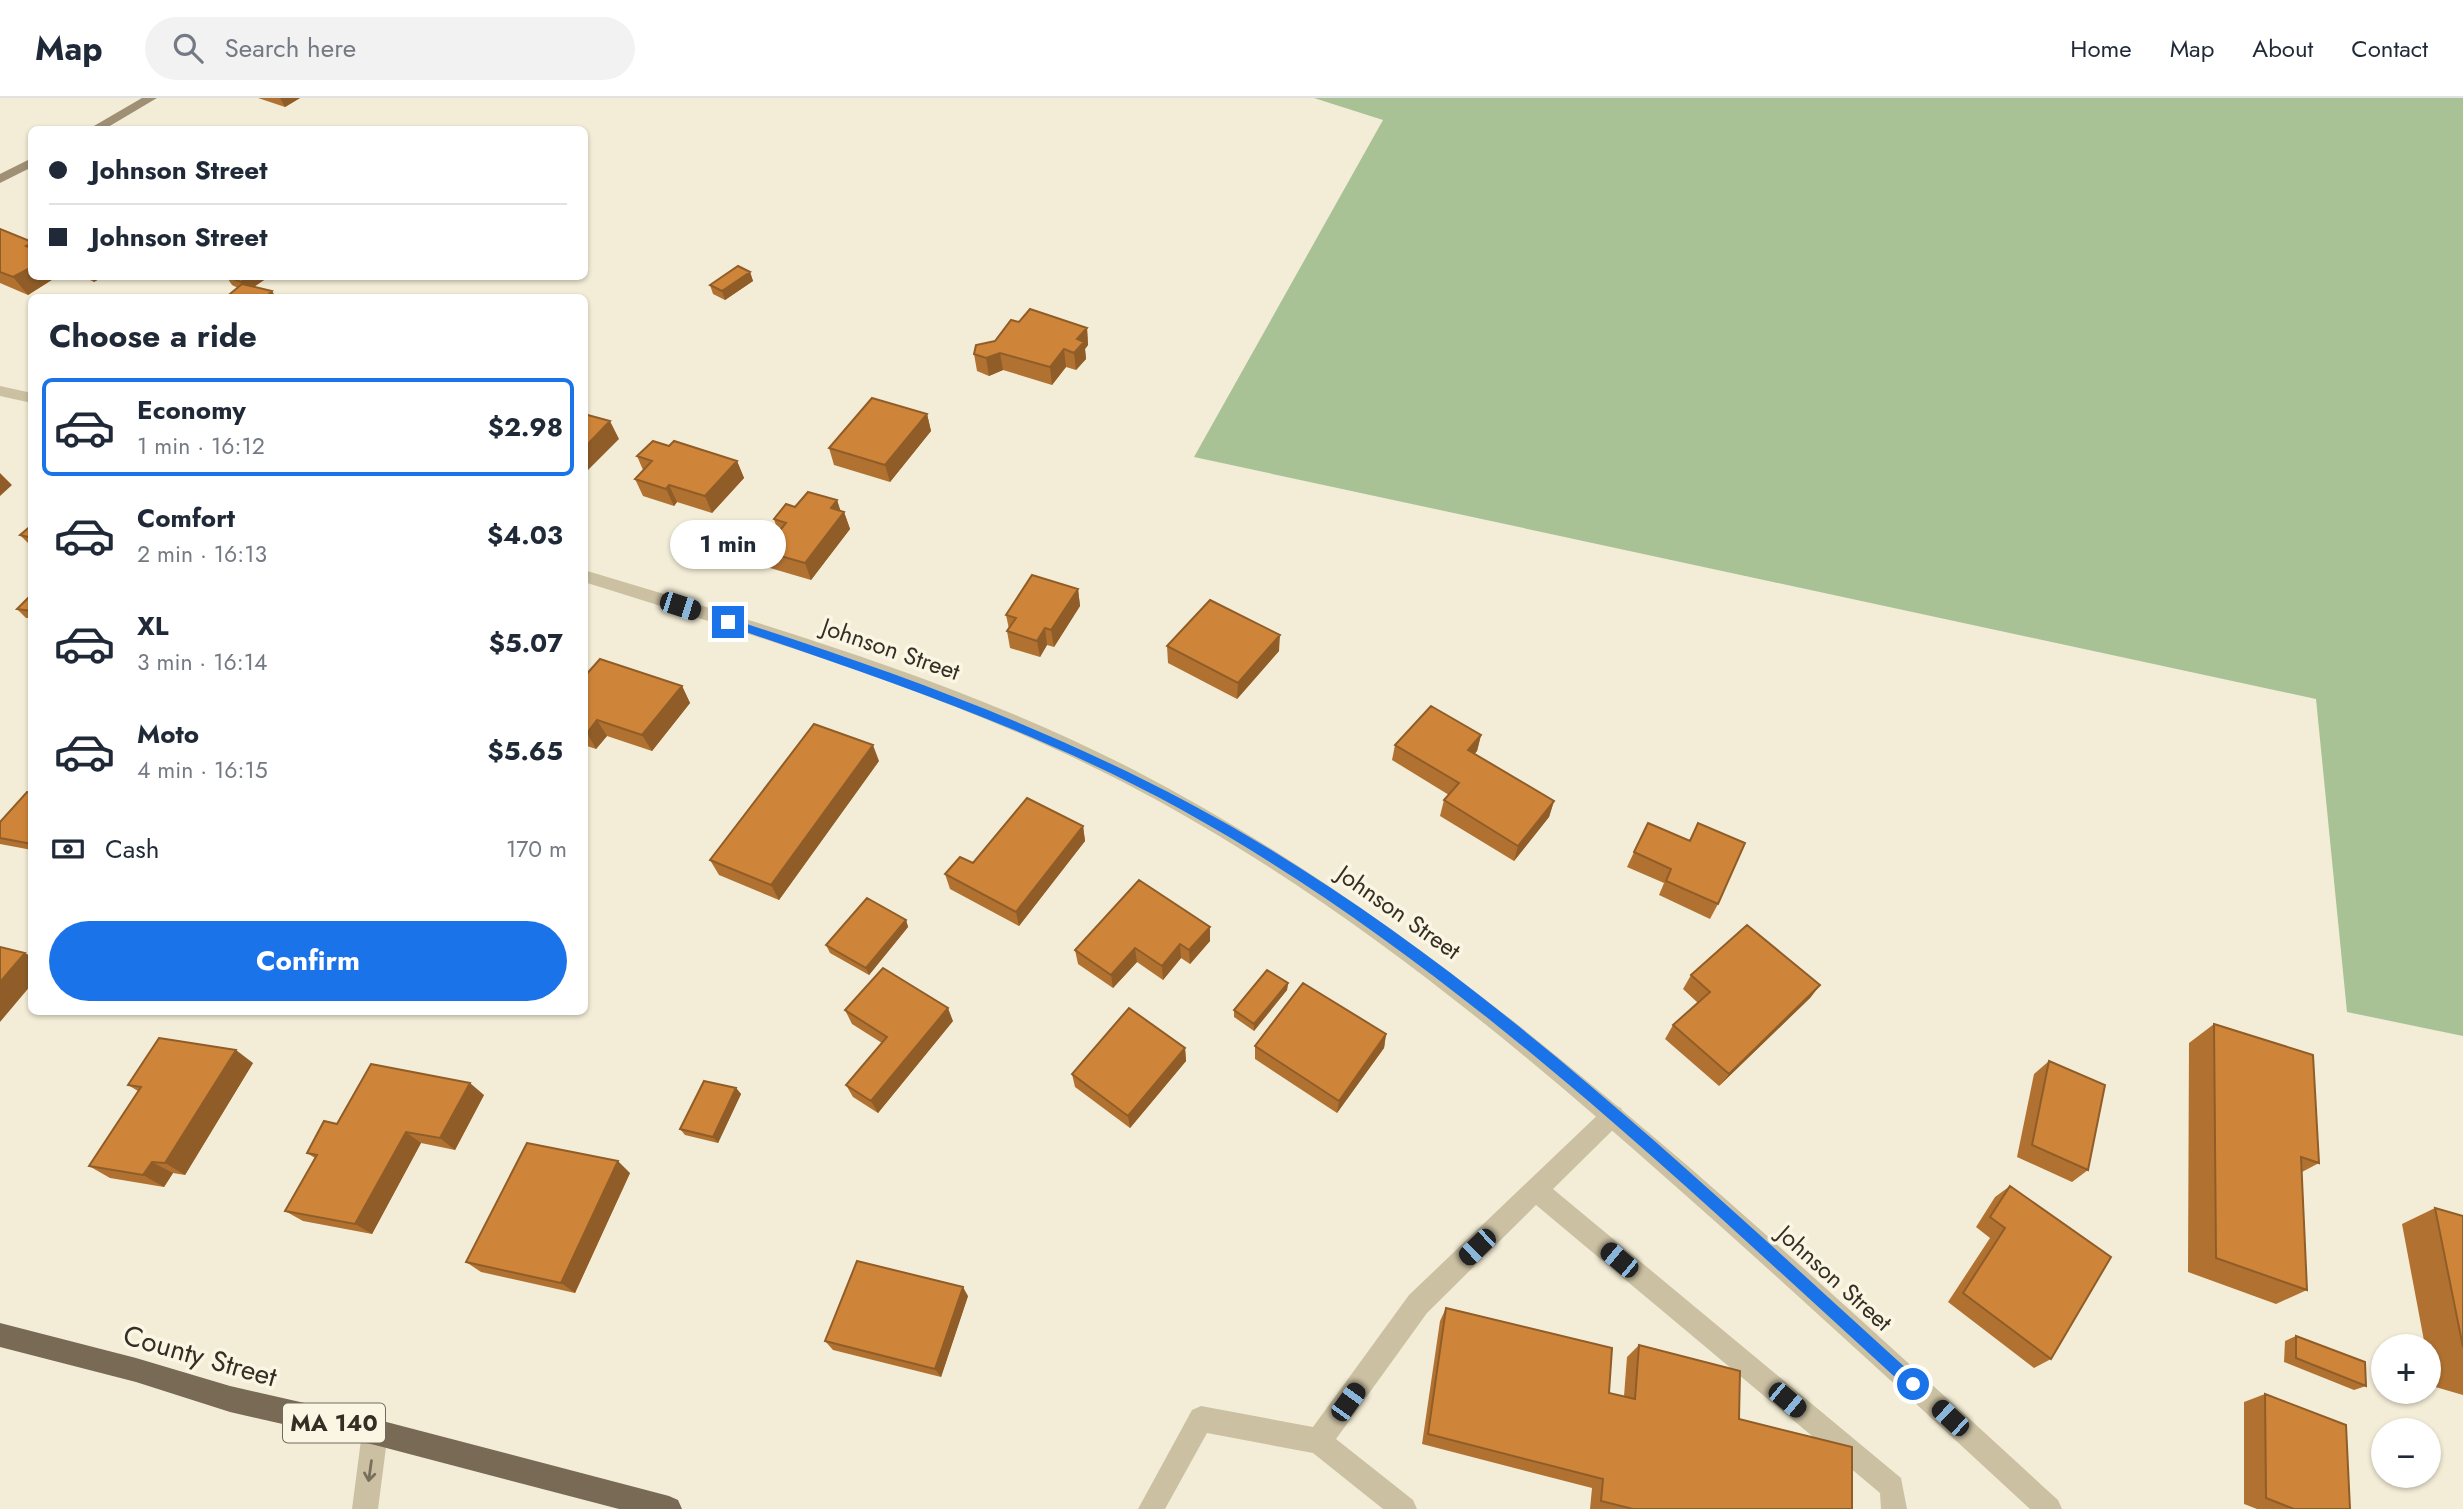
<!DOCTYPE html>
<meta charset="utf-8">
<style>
:root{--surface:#fff;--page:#f2f2f3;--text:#1f2937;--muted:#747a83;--line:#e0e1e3;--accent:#1a73e8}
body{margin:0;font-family:Jost,sans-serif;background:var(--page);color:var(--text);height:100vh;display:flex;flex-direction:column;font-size:26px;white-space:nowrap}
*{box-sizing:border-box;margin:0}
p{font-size:23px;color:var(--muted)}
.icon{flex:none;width:38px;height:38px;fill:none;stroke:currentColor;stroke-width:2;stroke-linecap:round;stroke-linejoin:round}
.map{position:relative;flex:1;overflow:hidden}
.drawer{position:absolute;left:28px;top:196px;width:560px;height:721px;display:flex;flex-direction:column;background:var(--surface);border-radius:10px;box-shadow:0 2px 5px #0004}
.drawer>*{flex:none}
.top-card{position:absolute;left:28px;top:28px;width:560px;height:154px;border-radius:10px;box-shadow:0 2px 5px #0004;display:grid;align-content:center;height:154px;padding:0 21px;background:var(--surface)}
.controls{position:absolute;left:2371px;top:1236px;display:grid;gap:14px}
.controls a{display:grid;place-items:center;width:70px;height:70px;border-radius:50%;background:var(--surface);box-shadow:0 2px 5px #0004;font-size:35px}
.end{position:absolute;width:32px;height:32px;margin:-16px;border:9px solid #1a73e8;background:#fff;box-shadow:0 0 0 4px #fff}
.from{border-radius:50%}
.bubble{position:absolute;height:49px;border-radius:24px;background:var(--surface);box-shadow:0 2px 5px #0004;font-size:23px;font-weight:700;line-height:49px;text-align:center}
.car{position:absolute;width:21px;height:42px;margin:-21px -10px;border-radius:9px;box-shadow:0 0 5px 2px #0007;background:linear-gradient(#222 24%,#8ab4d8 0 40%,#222 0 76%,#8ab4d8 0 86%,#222 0)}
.top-card b{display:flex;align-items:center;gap:24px;height:66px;font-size:26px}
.top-card b+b{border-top:2px solid var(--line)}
.top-card i{width:18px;height:18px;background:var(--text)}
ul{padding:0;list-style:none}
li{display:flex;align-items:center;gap:21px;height:98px;margin:0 14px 10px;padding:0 7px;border:4px solid transparent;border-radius:10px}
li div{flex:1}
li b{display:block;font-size:26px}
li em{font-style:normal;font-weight:700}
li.on{border-color:var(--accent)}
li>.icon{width:63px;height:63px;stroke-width:1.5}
h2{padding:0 21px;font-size:32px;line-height:84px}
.pay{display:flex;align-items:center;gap:18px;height:77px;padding:0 21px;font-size:26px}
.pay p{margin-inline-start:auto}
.button{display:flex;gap:14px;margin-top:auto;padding:14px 21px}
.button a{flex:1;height:80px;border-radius:42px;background:var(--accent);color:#fff;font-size:28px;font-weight:700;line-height:80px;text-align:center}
header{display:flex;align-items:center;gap:42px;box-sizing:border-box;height:98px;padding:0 35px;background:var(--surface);border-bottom:2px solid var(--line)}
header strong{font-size:33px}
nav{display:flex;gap:38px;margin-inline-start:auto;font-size:24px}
.search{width:490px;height:63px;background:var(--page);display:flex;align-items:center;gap:18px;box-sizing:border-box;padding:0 24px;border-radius:38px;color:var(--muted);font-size:26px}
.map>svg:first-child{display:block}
.green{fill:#a8c296}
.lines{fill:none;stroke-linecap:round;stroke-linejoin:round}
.service{fill:#cbc0a2;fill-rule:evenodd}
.minor{fill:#cbc0a2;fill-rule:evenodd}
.secondary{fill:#9f8f74;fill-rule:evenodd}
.primary{fill:#786a55;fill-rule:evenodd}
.wall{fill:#b17231}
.shaded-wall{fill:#905d28}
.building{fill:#ce8539;stroke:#905d28;stroke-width:2}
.oneway{stroke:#78705d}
.route{fill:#1a73e8}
.labels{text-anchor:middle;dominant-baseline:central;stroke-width:7;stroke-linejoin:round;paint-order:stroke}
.shield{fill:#faf6e3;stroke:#706a5e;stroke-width:2}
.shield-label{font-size:23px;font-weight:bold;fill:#352e25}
.street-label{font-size:24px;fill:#352e25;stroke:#faf6e3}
.near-street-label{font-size:28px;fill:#352e25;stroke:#faf6e3}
</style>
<header>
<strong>Map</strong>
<div class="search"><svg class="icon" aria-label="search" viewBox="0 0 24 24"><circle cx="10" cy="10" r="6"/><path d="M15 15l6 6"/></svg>Search here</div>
<nav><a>Home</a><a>Map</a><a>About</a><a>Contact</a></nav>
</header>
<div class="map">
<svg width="2463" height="1411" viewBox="0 0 2463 1411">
<rect width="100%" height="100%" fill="#f3edd7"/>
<path class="green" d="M 1314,0 L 2463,0 L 2463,938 L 2347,914 L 2316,601 L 1194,359 L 1383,22 Z"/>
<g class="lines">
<path class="service" d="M 1613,1006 L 1621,1010 L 1624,1017 L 1621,1024 L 1553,1091 L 1901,1380 L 1907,1411 L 1881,1411 L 1880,1395 L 1536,1107 L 1427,1215 L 1336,1341 L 1413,1402 L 1417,1411 L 1383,1411 L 1313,1355 L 1207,1335 L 1165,1411 L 1138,1411 L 1192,1312 L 1201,1308 L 1313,1329 L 1409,1197 L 1605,1010 Z"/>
<path class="minor" d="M 0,288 L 32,295 L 32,305 L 0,298 Z
M 584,472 C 770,528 961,583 1134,672 C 1338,778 1516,920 1689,1069 C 1814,1178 1936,1290 2058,1402 L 2062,1411 L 2030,1411 C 1912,1302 1794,1193 1674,1087 C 1502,934 1323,787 1117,681 C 948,595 765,541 584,484 Z
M 375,1321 L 384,1325 L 388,1334 L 378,1411 L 352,1411 L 362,1334 L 366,1325 Z"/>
<path class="secondary" d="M 142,0 L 157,0 L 103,32 L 87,32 Z
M 32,60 L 32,69 L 0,85 L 0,76 Z"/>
<path class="primary" d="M 0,1225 L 136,1260 L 230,1288 L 375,1321 L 669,1398 L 678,1402 L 682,1411 L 619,1411 L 375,1347 L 230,1314 L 136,1284 L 0,1249 Z"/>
</g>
<path class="wall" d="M 258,0 L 300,0 L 285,9 Z
M 0,131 L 32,178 L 58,178 L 28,197 L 0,185 Z
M 750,174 L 753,183 L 725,202 L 713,196 L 710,187 Z
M 82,178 L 104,178 L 94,184 Z
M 226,178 L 270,178 L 254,189 L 272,193 L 276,200 L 225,200 L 238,190 L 232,187 Z
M 1019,224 L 1087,230 L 1088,247 L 1085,251 L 1086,261 L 1076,272 L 1066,269 L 1052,287 L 1003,272 L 989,278 L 977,273 L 974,256 L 995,243 Z
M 927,316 L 931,333 L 890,384 L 834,367 L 829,350 Z
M 669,348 L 737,363 L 744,380 L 712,415 L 677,404 L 674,408 L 643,398 L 635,381 L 643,372 L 637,358 Z
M 837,402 L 840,413 L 844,414 L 850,431 L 811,482 L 770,470 L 763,453 L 778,434 L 774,421 L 795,409 Z
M 32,427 L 32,449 L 20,437 Z
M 1078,491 L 1080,508 L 1054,549 L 1047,547 L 1040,559 L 1010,550 L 1007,533 L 1009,531 L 1006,517 Z
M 32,496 L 32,520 L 26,520 L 17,511 Z
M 1167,548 L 1279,553 L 1237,601 L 1168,565 Z
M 584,579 L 682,588 L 690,605 L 652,653 L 607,638 L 596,651 L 584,647 Z
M 1481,637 L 1477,653 L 1474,656 L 1554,703 L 1549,719 L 1514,763 L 1440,718 L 1444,702 L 1449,697 L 1392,662 L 1395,647 Z
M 879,663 L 779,802 L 719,777 L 710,762 Z
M 32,695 L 32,752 L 0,746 L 0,724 Z
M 1698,725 L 1718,806 L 1710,821 L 1659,797 L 1664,785 L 1627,769 L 1634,754 L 1689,743 Z
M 1083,728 L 1085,743 L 1019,828 L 950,791 L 945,776 L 973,765 Z
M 906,822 L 908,829 L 869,877 L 830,855 L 826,847 Z
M 1210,843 L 1190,866 L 1181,860 L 1163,882 L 1137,864 L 1113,890 L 1078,866 L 1075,852 Z
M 1691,877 L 1820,887 L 1810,900 L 1719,988 L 1665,941 L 1673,927 L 1698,905 L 1683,891 Z
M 1288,885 L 1287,892 L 1254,933 L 1234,919 L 1234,912 Z
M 845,912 L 953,923 L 878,1015 L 853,999 L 846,987 L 882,945 L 852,926 Z
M 2214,926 L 2319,1065 L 2302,1074 L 2307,1192 L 2276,1206 L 2188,1174 L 2189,945 Z
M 1386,936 L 1384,950 L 1337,1015 L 1255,961 L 1255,948 Z
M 1185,950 L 1186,963 L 1130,1030 L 1075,989 L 1072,976 Z
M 2049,963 L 2088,1072 L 2072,1084 L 2017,1059 L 2034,976 Z
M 253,965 L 185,1077 L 173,1075 L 164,1089 L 110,1080 L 89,1068 L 138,993 L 128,987 Z
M 736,990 L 741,996 L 718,1045 L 685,1037 L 680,1031 Z
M 484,997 L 455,1052 L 421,1045 L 372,1136 L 303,1123 L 285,1113 L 315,1060 L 307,1055 L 337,1026 Z
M 630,1075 L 575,1195 L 481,1174 L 466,1164 Z
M 2010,1088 L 2051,1261 L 2034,1270 L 1948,1204 L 1990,1140 L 1976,1129 L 1995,1099 Z
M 2435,1110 L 2463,1118 L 2463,1297 L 2432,1288 L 2429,1272 L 2429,1248 L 2425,1248 L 2402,1126 Z
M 968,1198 L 941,1279 L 833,1252 L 825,1243 Z
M 1446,1210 L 1609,1295 L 1624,1298 L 1627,1259 L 1639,1247 L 1739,1321 L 1852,1411 L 1590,1411 L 1592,1390 L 1422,1346 L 1440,1223 Z
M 2296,1238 L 2366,1288 L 2354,1292 L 2284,1264 L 2285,1243 Z
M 2265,1296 L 2350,1411 L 2257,1411 L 2244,1406 L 2244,1304 Z"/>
<path class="shaded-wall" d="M 280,0 L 300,0 L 285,9 Z
M 32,169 L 32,178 L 58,178 L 28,197 L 13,179 Z
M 750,174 L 753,183 L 725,202 L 722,193 Z
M 90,178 L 104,178 L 94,184 Z
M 250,178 L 270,178 L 247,193 L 241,184 Z
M 272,193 L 276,200 L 265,200 Z
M 1087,230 L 1088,247 L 1085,251 L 1086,261 L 1076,272 L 1074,255 L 1077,241 Z
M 1064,251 L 1066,269 L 1052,287 L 1050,269 Z
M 1000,255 L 1003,272 L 989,278 L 986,260 Z
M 927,316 L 931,333 L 890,384 L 885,367 Z
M 610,323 L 619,341 L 584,376 L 584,350 Z
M 737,363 L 744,380 L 712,415 L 705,398 Z
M 0,375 L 12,387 L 0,398 Z
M 669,387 L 677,404 L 674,408 L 666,391 Z
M 837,402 L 842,417 L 844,414 L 850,431 L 811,482 L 805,465 L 831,410 Z
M 1078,491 L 1080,508 L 1054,549 L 1051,532 Z
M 1045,530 L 1047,547 L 1040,559 L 1037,543 Z
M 1280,537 L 1279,553 L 1237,601 L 1238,585 Z
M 682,588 L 690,605 L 652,653 L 642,637 Z
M 597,622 L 607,638 L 596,651 L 587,635 Z
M 1481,637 L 1477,653 L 1464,668 L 1468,652 Z
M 873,647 L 879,663 L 779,802 L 771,787 Z
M 1554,703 L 1549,719 L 1514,763 L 1518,748 Z
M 1083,728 L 1085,743 L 1019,828 L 1016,814 Z
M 906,822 L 908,829 L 869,877 L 866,870 Z
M 1210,829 L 1210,843 L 1190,866 L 1189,852 Z
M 1180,846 L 1181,860 L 1163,882 L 1162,868 Z
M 1135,850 L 1137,864 L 1113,890 L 1111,877 Z
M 25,855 L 32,859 L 32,886 L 0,924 L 0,884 Z
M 1288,885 L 1287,892 L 1254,933 L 1254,926 Z
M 1820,887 L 1810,900 L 1719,988 L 1729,976 Z
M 948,910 L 953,923 L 878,1015 L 871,1003 Z
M 1386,936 L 1384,950 L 1337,1015 L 1339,1003 Z
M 1185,950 L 1186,963 L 1130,1030 L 1128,1018 Z
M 236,952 L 253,965 L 185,1077 L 165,1065 Z
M 470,985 L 484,997 L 455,1052 L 440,1040 Z
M 736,990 L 741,996 L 718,1045 L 713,1039 Z
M 406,1034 L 421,1045 L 372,1136 L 355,1126 Z
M 618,1063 L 630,1075 L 575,1195 L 561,1185 Z
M 152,1064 L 173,1075 L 164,1089 L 143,1077 Z
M 963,1189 L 968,1198 L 941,1279 L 935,1271 Z"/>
<path class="building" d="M 0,131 L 32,144 L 32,145 L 26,148 L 32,151 L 32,169 L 13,179 L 0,174 Z
M 738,168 L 750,174 L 722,193 L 710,187 Z
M 226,178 L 250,178 L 241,184 Z
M 242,186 L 272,193 L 265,200 L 225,200 Z
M 1030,211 L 1087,230 L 1077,241 L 1084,244 L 1074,255 L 1064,251 L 1050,269 L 1000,255 L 986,260 L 974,256 L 976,247 L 995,243 L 1011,222 L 1019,224 Z
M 872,300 L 927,316 L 885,367 L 829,350 Z
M 584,316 L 610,323 L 584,350 Z
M 653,343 L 669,348 L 674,343 L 737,363 L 705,398 L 669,387 L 666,391 L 635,381 L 652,363 L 637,358 Z
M 808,394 L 837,402 L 831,410 L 844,414 L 805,465 L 763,453 L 786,425 L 774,421 L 786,406 L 795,409 Z
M 32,427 L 32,440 L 20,437 Z
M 1032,477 L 1078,491 L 1051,532 L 1045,530 L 1037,543 L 1007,533 L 1016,520 L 1006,517 Z
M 32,496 L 32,513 L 17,511 Z
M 1210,502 L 1280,537 L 1238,585 L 1167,548 Z
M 600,561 L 682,588 L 642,637 L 597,622 L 587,635 L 584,634 L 584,579 Z
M 1431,608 L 1481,637 L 1468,652 L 1554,703 L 1518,748 L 1444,702 L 1459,685 L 1395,647 Z
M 814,626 L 873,647 L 771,787 L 710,762 Z
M 27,694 L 32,695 L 32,746 L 0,740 L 0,724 Z
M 1027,700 L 1083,728 L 1016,814 L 945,776 L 960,759 L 973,765 Z
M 1648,725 L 1690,743 L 1698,725 L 1745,745 L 1718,806 L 1666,783 L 1671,771 L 1634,754 Z
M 1139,782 L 1210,829 L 1189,852 L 1180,846 L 1162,868 L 1135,850 L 1111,877 L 1075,852 Z
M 867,800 L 906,822 L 866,870 L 826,847 Z
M 1747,827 L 1820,887 L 1729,976 L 1673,927 L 1710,894 L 1691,877 Z
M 0,849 L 25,855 L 0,884 Z
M 883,870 L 948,910 L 871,1003 L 846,987 L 887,939 L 845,912 Z
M 1267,872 L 1288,885 L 1254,926 L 1234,912 Z
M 1303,885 L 1386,936 L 1339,1003 L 1255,948 Z
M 1129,910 L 1185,950 L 1128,1018 L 1072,976 Z
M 2214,926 L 2313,957 L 2319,1065 L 2301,1059 L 2307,1192 L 2216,1160 Z
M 159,940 L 236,952 L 165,1065 L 152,1064 L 143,1077 L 89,1068 L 141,989 L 128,987 Z
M 2049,963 L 2105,987 L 2088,1072 L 2032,1047 Z
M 371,966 L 470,985 L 440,1040 L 406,1034 L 355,1126 L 285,1113 L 317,1057 L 307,1055 L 324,1023 L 337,1026 Z
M 704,983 L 736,990 L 713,1039 L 680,1031 Z
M 527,1045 L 618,1063 L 561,1185 L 466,1164 Z
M 2010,1088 L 2111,1159 L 2051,1261 L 1963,1195 L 2005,1130 L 1990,1119 Z
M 2435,1110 L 2463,1118 L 2463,1249 Z
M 857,1163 L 963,1189 L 935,1271 L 825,1243 Z
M 1446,1210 L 1612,1250 L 1609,1295 L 1635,1301 L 1639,1247 L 1740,1273 L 1739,1321 L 1852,1349 L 1852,1411 L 1633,1411 L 1601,1403 L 1603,1381 L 1428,1336 Z
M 2296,1238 L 2365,1264 L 2366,1288 L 2296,1260 Z
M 2265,1296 L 2346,1327 L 2350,1411 L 2294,1411 L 2266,1400 Z"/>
<defs><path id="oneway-shaft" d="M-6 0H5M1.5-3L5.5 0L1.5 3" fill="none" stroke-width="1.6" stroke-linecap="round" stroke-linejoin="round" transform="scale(1.75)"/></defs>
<use class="oneway" href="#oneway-shaft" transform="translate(370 1373) rotate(98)"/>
<path class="route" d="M 728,520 C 887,571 1040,626 1187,704 C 1458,848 1691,1076 1918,1281 L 1918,1291 L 1908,1291 C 1679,1083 1454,863 1182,712 C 1037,632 881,580 725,527 L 725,521 Z"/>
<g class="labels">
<rect class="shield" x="283" y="1305.5" width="102" height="39" rx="5"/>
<g class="shield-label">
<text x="334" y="1325">MA 140</text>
</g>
<g class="street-label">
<text transform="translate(891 551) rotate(19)">Johnson Street</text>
<text transform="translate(1399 814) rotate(35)">Johnson Street</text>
<text transform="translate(1835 1180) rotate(42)">Johnson Street</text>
</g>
<g class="near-street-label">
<text transform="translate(200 1258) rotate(16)">County Street</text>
</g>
</g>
</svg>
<div class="controls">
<a>+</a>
<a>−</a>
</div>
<i class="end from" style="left:1913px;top:1286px"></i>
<i class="end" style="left:728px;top:524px"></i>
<div class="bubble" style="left:670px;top:422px;width:116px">1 min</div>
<i class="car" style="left:680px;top:508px;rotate:108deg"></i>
<i class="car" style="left:1477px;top:1149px;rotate:226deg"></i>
<i class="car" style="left:1619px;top:1162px;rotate:310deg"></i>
<i class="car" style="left:1787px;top:1302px;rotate:130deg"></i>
<i class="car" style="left:1348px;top:1304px;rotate:36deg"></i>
<i class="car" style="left:1950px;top:1320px;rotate:313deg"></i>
<div class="top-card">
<b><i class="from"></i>Johnson Street</b>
<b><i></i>Johnson Street</b>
</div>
<section class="drawer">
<h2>Choose a ride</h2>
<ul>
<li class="on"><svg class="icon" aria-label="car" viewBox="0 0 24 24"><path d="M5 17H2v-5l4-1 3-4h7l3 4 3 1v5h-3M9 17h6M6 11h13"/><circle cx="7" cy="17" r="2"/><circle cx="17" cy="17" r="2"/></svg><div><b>Economy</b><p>1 min · 16:12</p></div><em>$2.98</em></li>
<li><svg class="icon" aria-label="car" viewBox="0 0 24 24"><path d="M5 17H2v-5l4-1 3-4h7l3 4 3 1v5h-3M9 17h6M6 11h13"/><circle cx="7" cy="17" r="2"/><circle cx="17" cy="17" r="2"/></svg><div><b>Comfort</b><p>2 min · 16:13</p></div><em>$4.03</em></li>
<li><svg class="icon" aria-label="car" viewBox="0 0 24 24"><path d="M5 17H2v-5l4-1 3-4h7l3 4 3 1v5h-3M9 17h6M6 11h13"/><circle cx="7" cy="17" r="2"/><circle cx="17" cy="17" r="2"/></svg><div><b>XL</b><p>3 min · 16:14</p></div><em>$5.07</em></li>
<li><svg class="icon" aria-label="car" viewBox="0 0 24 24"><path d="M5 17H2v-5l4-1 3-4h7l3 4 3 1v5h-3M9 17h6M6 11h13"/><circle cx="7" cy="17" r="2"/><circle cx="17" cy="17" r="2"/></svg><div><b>Moto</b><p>4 min · 16:15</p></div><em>$5.65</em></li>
</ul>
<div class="pay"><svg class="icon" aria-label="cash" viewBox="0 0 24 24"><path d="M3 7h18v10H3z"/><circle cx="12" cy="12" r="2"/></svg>Cash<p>170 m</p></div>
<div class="button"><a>Confirm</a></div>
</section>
</div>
